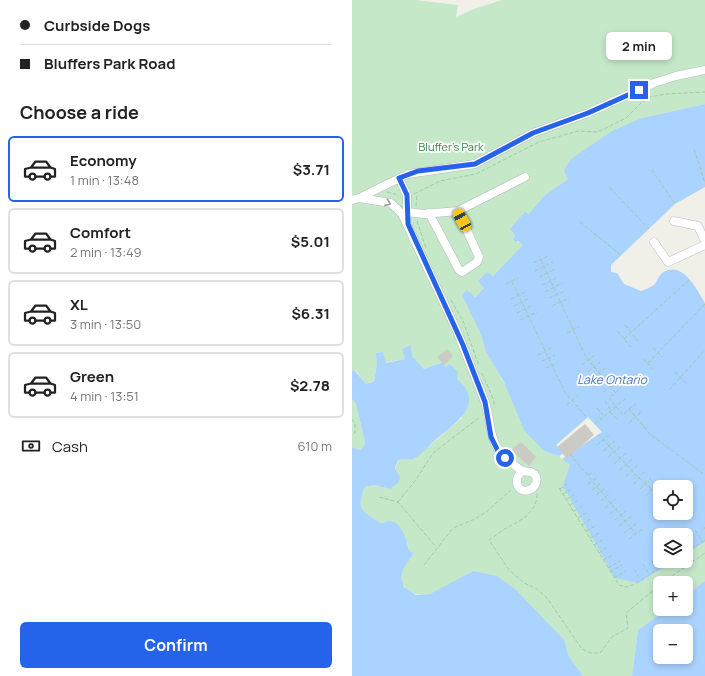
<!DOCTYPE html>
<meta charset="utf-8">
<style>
:root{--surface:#fff;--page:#f6f6f6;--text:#222;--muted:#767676;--line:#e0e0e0;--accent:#2563eb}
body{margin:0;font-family:Manrope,sans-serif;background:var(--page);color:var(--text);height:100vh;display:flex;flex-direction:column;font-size:15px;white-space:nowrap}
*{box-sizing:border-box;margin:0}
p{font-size:13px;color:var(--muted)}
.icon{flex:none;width:22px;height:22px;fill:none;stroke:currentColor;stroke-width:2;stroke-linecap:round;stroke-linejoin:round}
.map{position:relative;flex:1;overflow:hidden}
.sheet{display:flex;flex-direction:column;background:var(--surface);width:352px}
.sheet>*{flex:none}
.guide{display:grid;align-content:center;height:88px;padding:0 20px;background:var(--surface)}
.buttons{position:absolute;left:301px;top:480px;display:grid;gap:8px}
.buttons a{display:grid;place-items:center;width:40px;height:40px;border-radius:6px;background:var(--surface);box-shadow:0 2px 6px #0003;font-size:20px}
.end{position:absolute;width:18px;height:18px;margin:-9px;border:5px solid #2563eb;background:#fff;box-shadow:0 0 0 2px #fff}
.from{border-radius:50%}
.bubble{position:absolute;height:28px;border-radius:6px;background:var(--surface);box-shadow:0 2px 6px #0003;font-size:13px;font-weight:700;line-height:28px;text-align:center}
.car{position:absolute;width:12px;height:24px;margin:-12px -6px;border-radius:5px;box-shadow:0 0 3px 1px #0007;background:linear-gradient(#f5c518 24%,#345 0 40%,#f5c518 0 76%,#345 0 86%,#f5c518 0)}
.guide b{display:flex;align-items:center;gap:14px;height:38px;font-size:15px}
.guide b+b{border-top:1px solid var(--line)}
.guide i{width:10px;height:10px;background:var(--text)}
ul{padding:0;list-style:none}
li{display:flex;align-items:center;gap:12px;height:66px;margin:0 8px 6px;padding:0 12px;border:2px solid var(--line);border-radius:6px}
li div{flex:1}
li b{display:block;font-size:15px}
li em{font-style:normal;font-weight:700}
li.on{border-color:var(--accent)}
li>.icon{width:36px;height:36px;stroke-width:1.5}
h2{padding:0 20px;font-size:18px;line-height:48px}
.pay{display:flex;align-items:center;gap:10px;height:44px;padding:0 20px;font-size:15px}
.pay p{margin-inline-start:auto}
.button{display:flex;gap:8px;margin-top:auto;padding:8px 20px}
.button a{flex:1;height:46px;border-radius:6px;background:var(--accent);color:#fff;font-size:16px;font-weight:700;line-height:46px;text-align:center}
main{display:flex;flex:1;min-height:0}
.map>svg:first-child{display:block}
.green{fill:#c5e8c8}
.water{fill:#aad3ff;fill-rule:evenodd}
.pier{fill:#f1f0e8}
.building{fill:#cccac5}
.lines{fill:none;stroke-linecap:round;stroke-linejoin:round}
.minor-casing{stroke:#b8b9be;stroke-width:9}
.path{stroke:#9ec9ae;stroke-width:1;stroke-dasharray:4 2;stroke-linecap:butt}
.minor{stroke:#fff;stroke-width:8}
.oneway{stroke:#97999d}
.route{stroke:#2563eb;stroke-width:5}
.labels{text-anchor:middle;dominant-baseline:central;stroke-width:3.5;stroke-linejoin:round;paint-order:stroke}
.park-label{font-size:11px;fill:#33823e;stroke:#fff}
.water-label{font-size:12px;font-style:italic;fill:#4677bd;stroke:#fff}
</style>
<main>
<section class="sheet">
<div class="guide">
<b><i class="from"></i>Curbside Dogs</b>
<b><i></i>Bluffers Park Road</b>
</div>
<h2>Choose a ride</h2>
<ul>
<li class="on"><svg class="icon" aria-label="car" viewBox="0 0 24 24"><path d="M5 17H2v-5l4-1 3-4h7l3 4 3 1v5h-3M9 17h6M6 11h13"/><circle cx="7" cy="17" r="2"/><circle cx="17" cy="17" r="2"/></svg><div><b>Economy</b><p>1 min · 13:48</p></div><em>$3.71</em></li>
<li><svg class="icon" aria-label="car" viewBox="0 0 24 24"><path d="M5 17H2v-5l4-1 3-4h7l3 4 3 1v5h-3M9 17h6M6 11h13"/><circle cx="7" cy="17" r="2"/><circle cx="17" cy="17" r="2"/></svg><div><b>Comfort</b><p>2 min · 13:49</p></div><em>$5.01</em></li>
<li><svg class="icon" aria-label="car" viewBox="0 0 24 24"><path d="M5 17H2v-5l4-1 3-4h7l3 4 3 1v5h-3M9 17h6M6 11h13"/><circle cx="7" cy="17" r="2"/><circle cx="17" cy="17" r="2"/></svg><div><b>XL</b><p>3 min · 13:50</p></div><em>$6.31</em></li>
<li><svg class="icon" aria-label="car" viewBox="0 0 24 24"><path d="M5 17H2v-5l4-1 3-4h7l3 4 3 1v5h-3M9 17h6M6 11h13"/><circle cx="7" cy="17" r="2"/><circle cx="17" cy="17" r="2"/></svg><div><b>Green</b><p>4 min · 13:51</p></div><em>$2.78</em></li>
</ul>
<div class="pay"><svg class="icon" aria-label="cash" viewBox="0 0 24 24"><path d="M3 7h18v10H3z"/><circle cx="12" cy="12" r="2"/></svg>Cash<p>610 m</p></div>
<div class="button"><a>Confirm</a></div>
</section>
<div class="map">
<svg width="353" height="676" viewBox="0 0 353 676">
<rect width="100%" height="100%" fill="#f1f0e8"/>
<path class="green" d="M 0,0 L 63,0 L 106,5 L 104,17 L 122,9 L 150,0 L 353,0 L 353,104 L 290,118 L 216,179 L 193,195 L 160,239 L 172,245 L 141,276 L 126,281 L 133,288 L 122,297 L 110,295 L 129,335 L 134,352 L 192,451 L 207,456 L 219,465 L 216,472 L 287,583 L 322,561 L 334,561 L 334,554 L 353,542 L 353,581 L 334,595 L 334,583 L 308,583 L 308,609 L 315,609 L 286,630 L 280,676 L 231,676 L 216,655 L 213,641 L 121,571 C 109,577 89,591 77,594 C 61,598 43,586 51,568 C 54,563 59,558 62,553 L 57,550 L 56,543 L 40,521 L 29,523 C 8,511 4,511 13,487 L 22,485 L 38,489 L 46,460 L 62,459 L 110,418 L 109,383 L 105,379 L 99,364 L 94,367 L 91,362 L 72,369 L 60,356 L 50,349 L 53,359 L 25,364 L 22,380 L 14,384 L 3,370 L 0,371 Z
M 0,399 L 4,404 L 13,442 L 12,446 L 8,450 L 0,447 Z"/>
<path class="water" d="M 353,104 L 353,187 L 323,204 L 259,265 L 259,272 L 265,273 L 272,284 L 289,291 C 294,289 300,287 303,284 C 305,281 307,276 310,273 C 331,259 345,290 353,303 L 353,542 L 334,554 L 334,535 L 308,535 L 308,561 L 322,561 L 287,583 L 263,578 L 211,486 L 218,465 L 207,456 L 192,451 L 172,430 L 152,382 L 134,352 L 129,335 L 110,295 L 115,290 L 123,297 L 132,288 L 126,281 L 135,272 L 141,276 L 171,245 L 166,241 L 164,242 L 160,239 L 163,236 L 158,229 L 173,212 L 177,214 L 193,195 L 216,179 L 212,170 L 219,159 L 260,131 L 290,118 ZM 308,487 L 334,487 L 334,513 L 308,513 Z
M 59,345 L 60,356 L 72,369 L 91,362 L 94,367 L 98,364 L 106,372 L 105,379 C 135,404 102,424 82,441 C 78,445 66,458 61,459 C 56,460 51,459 46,460 L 43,468 L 48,478 L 46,483 L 38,489 L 22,485 L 13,487 C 4,510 9,511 29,523 C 32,523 35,521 38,521 C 50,522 55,541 57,550 L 62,553 L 51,569 L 49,578 L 52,587 L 64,595 L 78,594 L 121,571 L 145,576 L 164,590 L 213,641 L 216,655 L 231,676 L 0,676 L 0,447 L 8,450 L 12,446 L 13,442 L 4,404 L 0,399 L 0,371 L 2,370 L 14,384 L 22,381 L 25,364 L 24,353 L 31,352 L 34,363 L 53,359 L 50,349 Z
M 353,581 L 353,676 L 280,676 L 286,630 L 315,609 L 334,609 L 334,595 ZM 308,631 L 334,631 L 334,657 L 308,657 Z"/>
<path class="pier" d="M 236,417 L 250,432 L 210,459 L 207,456 L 212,453 L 204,445 Z"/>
<path class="building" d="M 95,349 L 101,356 L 92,365 L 85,357 Z
M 233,424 L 242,435 L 215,459 L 205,447 Z
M 169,442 L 184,457 L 177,466 L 159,450 Z"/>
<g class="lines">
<defs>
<path id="minor" d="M 47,178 L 55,195 L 55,215
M 7,198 L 39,203 L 50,214 L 105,331 L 133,402 C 141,428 135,444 159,462 C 162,465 168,470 172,471 C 176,473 179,470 183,475 C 187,480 183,488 177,490 C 165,494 160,478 171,471
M 0,200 L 7,198 L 56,174 L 123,164 L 181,133 L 236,113 L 302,83 L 324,76 L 353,70
M 55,212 L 72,214 L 106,211 L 173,177
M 77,213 L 107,270 L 110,272 L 125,262 L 127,257 L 106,211
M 322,221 L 346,226 L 353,241
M 302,242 L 316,262 L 353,245"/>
</defs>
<use href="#minor" class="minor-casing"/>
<path class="path" d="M 342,149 L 353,183
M 300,170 L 323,204
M 258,188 L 297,229
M 35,192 L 47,195
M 62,194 L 88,181 L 124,174 L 187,142 L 226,131 L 244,132 L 248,131 L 274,118 L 289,103 L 298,97 L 314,94 L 353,92
M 64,206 L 65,195
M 65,221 L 74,248
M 228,222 L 269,255
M 189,260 L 234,357 L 264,393 L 257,398 L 271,415 L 277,409 L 299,435 L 353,475
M 181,263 L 196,256
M 183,271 L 201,262
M 187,277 L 203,269
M 160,282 L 213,392 L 235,418
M 154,284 L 166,278
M 190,285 L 206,277
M 193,292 L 210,283
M 197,298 L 213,291
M 159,299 L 175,291
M 99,300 L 111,321 L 127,366
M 162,306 L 178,298
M 200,306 L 217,298
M 165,313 L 181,305
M 168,320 L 185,312
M 273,325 L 286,341
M 265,331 L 279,347
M 215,333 L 227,327
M 272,339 L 338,279
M 301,348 L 311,357
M 186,355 L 199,348
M 291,359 L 301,369
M 190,361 L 203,355
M 296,363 L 353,304
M 230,365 L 243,355
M 194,368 L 206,363
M 236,372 L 248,362
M 323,372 L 335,384
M 130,373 L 142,401 L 142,407
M 241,378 L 253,368
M 317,390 L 353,350
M 252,392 L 264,381
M 264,392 L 269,387
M 253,401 L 258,409
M 215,405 L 225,396
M 245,408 L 252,416
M 277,409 L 284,404
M 258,412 L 265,419
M 0,419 L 3,424 L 3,433 L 0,434
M 277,423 L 290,411
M 243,424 L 273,399
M 246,434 L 283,474 L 308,497
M 245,445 L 257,435
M 251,451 L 263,441
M 218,454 L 284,534
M 256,457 L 268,447
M 262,464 L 274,453
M 268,470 L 280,459
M 236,475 L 240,473
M 274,476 L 286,465
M 236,484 L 244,478
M 282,484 L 292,472
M 207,488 L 267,585 L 274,587 L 281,585 L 319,561
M 208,489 L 215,484
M 288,489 L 299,478
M 240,490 L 249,483
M 185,494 C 185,512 170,520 156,527 C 149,531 143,536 137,540 L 157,570 L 172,583 L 185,589 L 195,598 L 230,649 L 239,653 L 248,653 L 260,637 L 276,628 L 274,613 L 308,585
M 211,494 L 218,490
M 244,495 L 253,488
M 294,496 L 306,482
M 27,497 L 46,502 L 84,547
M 215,499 L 222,495
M 249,501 L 258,493
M 46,502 L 63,481 L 81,453 L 128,417
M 301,502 L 308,494
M 218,505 L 225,501
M 253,508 L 264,499
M 222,511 L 230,506
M 258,514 L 269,505
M 314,514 L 316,513
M 226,518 L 235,512
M 263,520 L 274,511
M 230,525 L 238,519
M 267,526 L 281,515
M 352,527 L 353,529
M 343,530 L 350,541
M 234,531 L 243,526
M 272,533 L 285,523
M 337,536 L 342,546
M 238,538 L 247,533
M 277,539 L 290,529
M 242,545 L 252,539
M 334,552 L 353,540
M 247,553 L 256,547
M 306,555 L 308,557
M 251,560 L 261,555
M 299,560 L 305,569
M 291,564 L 297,574
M 72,565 L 101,528 L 123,519 L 134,512 L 159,490
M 256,568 L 268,561
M 282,569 L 288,579
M 258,572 L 270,565
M 262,578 L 274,571
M 310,583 L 353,553"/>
<use href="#minor" class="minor"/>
</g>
<defs><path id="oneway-chevron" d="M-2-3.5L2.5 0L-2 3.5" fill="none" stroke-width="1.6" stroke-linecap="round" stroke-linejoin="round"/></defs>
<use class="oneway" href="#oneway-chevron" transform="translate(36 203) rotate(21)"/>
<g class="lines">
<path class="route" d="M 153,458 L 146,451 L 139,437 L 133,402 L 111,345 L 56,224 L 55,195 L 47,178 L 66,171 L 123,164 L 181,133 L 236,113 L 287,90"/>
</g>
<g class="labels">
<g class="park-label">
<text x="99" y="146">Bluffer's Park</text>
</g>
<g class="water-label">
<text x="260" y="379">Lake Ontario</text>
</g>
</g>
</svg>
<div class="buttons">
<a><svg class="icon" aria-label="locate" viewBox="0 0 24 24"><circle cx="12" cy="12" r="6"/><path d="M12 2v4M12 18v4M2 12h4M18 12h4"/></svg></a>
<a><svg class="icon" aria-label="layers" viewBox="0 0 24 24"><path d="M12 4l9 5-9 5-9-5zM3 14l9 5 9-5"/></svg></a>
<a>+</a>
<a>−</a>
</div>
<i class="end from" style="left:153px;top:458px"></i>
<i class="end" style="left:287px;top:90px"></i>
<div class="bubble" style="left:254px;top:32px;width:66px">2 min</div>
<i class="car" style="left:110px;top:220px;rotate:331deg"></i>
</div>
</main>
